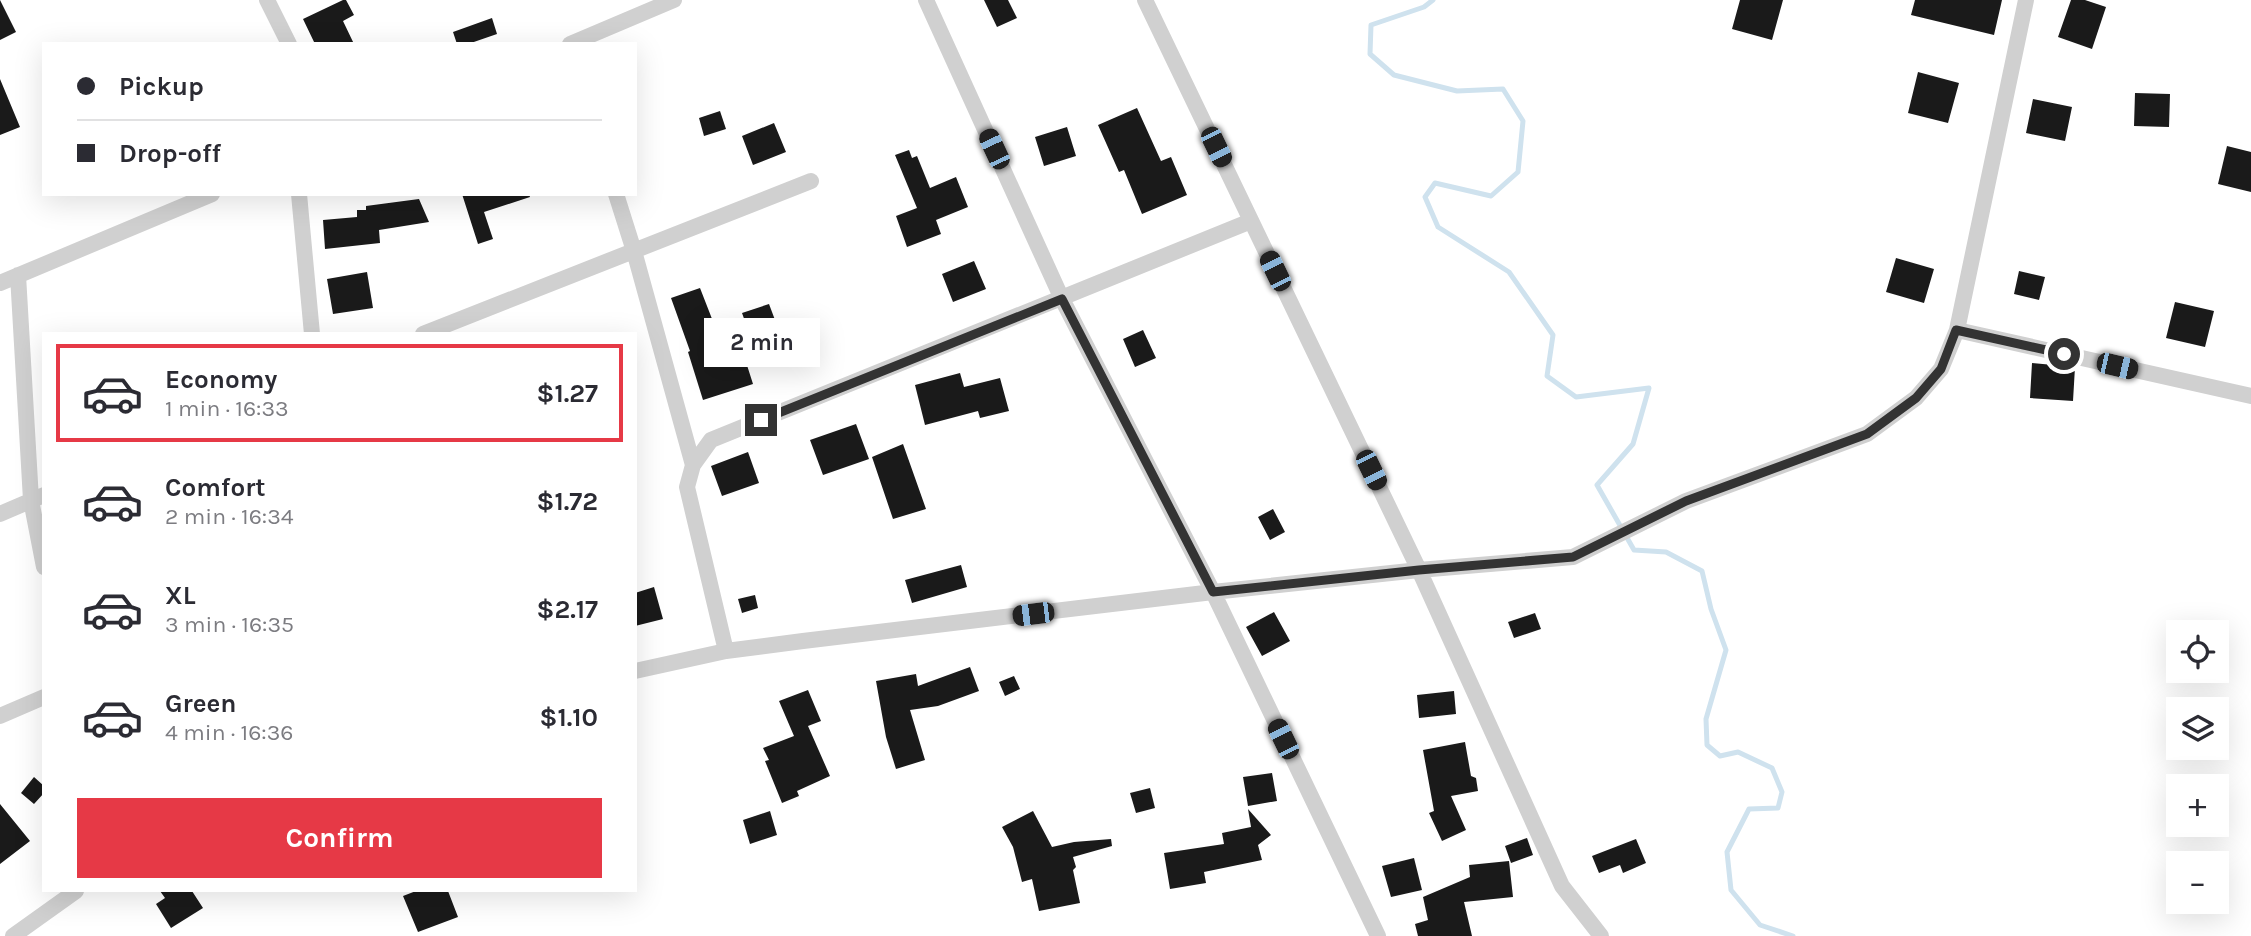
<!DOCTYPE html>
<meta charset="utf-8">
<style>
:root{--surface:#fff;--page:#f2f2f3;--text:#2b2b33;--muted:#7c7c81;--line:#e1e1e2;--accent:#e63946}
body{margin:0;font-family:Karla,sans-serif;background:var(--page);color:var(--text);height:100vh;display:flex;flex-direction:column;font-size:26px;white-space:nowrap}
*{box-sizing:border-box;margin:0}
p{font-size:23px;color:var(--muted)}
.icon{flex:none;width:38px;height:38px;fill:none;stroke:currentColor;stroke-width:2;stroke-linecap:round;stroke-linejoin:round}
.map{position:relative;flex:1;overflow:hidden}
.sheet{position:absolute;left:42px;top:332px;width:595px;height:560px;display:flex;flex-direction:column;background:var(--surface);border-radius:0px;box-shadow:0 7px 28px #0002}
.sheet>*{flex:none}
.hud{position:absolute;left:42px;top:42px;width:595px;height:154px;border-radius:0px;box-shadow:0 7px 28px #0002;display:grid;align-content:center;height:154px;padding:0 35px;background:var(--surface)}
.fabs{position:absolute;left:2166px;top:620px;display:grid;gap:14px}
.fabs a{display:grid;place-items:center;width:63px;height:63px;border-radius:0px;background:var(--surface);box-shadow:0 7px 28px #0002;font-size:35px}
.end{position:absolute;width:32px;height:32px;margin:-16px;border:9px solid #333;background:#fff;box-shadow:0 0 0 4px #fff}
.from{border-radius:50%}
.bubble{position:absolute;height:49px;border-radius:0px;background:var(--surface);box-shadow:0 7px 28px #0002;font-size:23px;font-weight:700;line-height:49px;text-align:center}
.car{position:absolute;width:21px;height:42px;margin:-21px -10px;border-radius:9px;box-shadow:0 0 5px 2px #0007;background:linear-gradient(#222 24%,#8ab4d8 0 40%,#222 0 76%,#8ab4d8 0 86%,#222 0)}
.hud b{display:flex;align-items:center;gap:24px;height:66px;font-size:26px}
.hud b+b{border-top:2px solid var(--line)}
.hud i{width:18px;height:18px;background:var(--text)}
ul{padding:12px 0 0;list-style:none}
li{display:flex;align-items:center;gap:21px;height:98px;margin:0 14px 10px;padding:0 21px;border:4px solid transparent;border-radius:0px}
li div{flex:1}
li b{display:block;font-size:26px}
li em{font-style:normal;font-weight:700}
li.active{border-color:var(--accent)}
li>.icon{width:63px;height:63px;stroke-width:1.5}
.action{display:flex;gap:14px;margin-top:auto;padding:14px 35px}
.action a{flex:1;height:80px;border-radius:0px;background:var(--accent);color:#fff;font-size:28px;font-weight:700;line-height:80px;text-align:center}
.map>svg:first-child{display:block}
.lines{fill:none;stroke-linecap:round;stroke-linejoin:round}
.stream{stroke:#cfe2ee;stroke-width:5}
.building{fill:#1a1a1a}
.street{stroke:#d0d0d0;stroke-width:16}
.route{stroke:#333;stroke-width:9}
</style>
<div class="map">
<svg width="2251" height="936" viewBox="0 0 2251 936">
<rect width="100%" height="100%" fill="#fff"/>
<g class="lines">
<path class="stream" d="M 1433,0 L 1424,7 L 1371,25 L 1370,54 L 1394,75 L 1457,91 L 1503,89 L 1523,121 L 1518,172 L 1491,196 L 1435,183 L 1425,197 L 1438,227 L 1509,272 L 1553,335 L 1547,376 L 1576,397 L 1649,388 L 1633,444 L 1597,485 L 1634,550 L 1666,552 L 1702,571 L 1711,609 L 1726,650 L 1706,719 L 1707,745 L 1720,756 L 1738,752 L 1772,768 L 1782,792 L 1778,808 L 1749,809 L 1727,852 L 1731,890 L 1760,925 L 1793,936"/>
</g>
<path class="building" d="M 0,0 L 16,32 L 0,40 Z
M 343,0 L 346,0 L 354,15 L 343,21 L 354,44 L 315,44 L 303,19 Z
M 984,0 L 1008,0 L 1017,18 L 997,27 Z
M 1740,0 L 1783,0 L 1772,40 L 1732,29 Z
M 1915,0 L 2002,0 L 1994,35 L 1911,15 Z
M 2071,0 L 2085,0 L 2106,7 L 2092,49 L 2058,37 Z
M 492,18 L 497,34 L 468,44 L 457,44 L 453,32 Z
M 1918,72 L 1959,83 L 1948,123 L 1908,113 Z
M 0,79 L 20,127 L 0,135 Z
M 2135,93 L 2170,94 L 2169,127 L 2134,126 Z
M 2033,99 L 2072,107 L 2065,141 L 2026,133 Z
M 1137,108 L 1161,161 L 1171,157 L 1187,195 L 1142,214 L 1124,170 L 1119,172 L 1098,125 Z
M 720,111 L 726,129 L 704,136 L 699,118 Z
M 774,123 L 786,152 L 753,165 L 742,136 Z
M 1067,127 L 1076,156 L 1044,166 L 1035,137 Z
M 2227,146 L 2251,152 L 2251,192 L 2218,184 Z
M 909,150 L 912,158 L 917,156 L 930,188 L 956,177 L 968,207 L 936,220 L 941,234 L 907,247 L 896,216 L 917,208 L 895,155 Z
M 462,194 L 529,194 L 530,197 L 484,212 L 493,239 L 478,244 Z
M 419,199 L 429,222 L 379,230 L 380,243 L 325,249 L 323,220 L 357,217 L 357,210 L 366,210 L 366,206 Z
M 1896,258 L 1934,269 L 1924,303 L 1886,292 Z
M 974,261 L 986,289 L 953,302 L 942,274 Z
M 2019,271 L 2045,277 L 2039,300 L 2014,294 Z
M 367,272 L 373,308 L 333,314 L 327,279 Z
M 700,288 L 721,342 L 738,337 L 753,384 L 703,400 L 688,352 L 690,351 L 671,298 Z
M 2175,302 L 2214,311 L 2205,347 L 2166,338 Z
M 769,304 L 778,328 L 751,338 L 742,313 Z
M 1143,330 L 1156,358 L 1135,367 L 1123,339 Z
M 2032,363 L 2075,367 L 2073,401 L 2030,398 Z
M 960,373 L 964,387 L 1000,378 L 1009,411 L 980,418 L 978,411 L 925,425 L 915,385 Z
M 856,424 L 869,459 L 823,475 L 810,440 Z
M 903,444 L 926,509 L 893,519 L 872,457 Z
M 748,452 L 759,483 L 722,496 L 711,466 Z
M 1273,509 L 1285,532 L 1270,540 L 1258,517 Z
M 961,565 L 967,587 L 912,603 L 905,580 Z
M 654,587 L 663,619 L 635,626 L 635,593 Z
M 755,595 L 758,608 L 742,613 L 738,599 Z
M 1274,612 L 1290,641 L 1262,656 L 1246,627 Z
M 1535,613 L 1541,629 L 1514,638 L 1508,622 Z
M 970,667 L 979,691 L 938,706 L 910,710 L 925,760 L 896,769 L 886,737 L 876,681 L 916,674 L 918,686 Z
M 1014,676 L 1020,689 L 1005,696 L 999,682 Z
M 808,690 L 821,721 L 808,726 L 830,776 L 797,791 L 799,796 L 782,803 L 765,761 L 769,760 L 763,748 L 794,736 L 779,701 Z
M 1454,691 L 1456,714 L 1419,718 L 1417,695 Z
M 1465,742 L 1471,776 L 1476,778 L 1478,791 L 1451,796 L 1466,830 L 1442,841 L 1429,813 L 1434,811 L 1423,750 Z
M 1272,773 L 1277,801 L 1248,806 L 1243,777 Z
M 34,777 L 44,786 L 44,793 L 34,804 L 21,793 Z
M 1150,788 L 1155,808 L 1136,813 L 1130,793 Z
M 0,804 L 30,841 L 0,864 Z
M 1248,809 L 1271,835 L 1258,845 L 1262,860 L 1204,872 L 1206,883 L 1170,889 L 1164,853 L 1224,844 L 1222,833 L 1251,827 Z
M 770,811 L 777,835 L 750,844 L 743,820 Z
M 1033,811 L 1052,847 L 1074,842 L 1111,839 L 1112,846 L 1073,857 L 1076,867 L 1073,870 L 1080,903 L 1039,911 L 1032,879 L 1022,882 L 1013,847 L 1002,827 Z
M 1527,838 L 1533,855 L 1511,863 L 1505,846 Z
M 1636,839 L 1646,863 L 1623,873 L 1620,865 L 1599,873 L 1592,856 Z
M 1414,858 L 1422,890 L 1391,897 L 1382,866 Z
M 1509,861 L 1513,897 L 1464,902 L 1472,936 L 1418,936 L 1415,924 L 1428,920 L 1423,897 L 1470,877 L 1469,865 Z
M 160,891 L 192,891 L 203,908 L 171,928 L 156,904 L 165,898 Z
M 416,891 L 448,891 L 458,917 L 418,932 L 403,896 Z"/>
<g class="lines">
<path class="street" d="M 267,0 L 289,44
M 926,0 L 1062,299 L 1213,592 L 1378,936
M 1145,0 L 1419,570 L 1562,886 L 1601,936
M 570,44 L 674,0
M 299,194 L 312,334
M 616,194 L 634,251 L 693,465
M 18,275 L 31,500 L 44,567
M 0,283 L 212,194
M 1957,330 L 2251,396
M 423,334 L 811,181
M 0,514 L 44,495
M 726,651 L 687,487 L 693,465 L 711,440 L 1251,221
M 635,671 L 726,651 L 803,641 L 1213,592 L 1419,570 L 1573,557 L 1686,501 L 1867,434 L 1916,398 L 1941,369 L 1957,330 L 2026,0
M 0,716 L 44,697
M 13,936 L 76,891"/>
</g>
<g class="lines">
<path class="route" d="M 761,420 L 1062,299 L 1213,592 L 1419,570 L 1573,557 L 1686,501 L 1867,434 L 1916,398 L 1941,369 L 1956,330 L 2064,354"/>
</g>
</svg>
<div class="fabs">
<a><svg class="icon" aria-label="locate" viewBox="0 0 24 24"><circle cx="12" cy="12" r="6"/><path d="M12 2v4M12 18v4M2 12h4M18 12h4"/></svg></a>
<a><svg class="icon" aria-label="layers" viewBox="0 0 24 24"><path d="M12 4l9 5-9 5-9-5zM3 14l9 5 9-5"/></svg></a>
<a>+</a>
<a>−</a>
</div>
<i class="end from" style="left:2064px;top:354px"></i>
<i class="end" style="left:761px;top:420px"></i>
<div class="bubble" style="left:704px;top:318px;width:116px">2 min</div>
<i class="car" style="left:1216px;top:147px;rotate:154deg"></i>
<i class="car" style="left:994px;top:149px;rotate:335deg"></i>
<i class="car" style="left:1275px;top:271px;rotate:334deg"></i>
<i class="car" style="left:2117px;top:366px;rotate:103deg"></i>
<i class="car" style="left:1371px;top:470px;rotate:154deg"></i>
<i class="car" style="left:1033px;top:614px;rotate:263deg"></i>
<i class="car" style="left:1283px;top:739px;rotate:334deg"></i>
<div class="hud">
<b><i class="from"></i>Pickup</b>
<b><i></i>Drop-off</b>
</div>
<section class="sheet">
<ul>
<li class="active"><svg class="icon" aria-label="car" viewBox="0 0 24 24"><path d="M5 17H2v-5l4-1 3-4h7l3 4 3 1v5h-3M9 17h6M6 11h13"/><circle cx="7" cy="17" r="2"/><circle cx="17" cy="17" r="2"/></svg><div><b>Economy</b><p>1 min · 16:33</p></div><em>$1.27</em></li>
<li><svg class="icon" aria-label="car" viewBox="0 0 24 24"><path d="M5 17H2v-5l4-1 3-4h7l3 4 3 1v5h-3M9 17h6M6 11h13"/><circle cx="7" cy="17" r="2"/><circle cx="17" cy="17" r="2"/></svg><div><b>Comfort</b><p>2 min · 16:34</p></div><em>$1.72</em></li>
<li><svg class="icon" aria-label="car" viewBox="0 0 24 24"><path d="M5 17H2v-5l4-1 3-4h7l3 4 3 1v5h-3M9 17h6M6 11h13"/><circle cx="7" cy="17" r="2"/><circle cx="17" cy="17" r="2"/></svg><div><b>XL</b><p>3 min · 16:35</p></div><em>$2.17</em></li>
<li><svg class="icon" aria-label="car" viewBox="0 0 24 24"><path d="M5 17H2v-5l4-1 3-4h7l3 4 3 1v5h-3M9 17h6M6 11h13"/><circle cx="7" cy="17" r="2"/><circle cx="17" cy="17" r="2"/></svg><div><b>Green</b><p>4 min · 16:36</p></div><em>$1.10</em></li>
</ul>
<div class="action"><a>Confirm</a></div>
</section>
</div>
